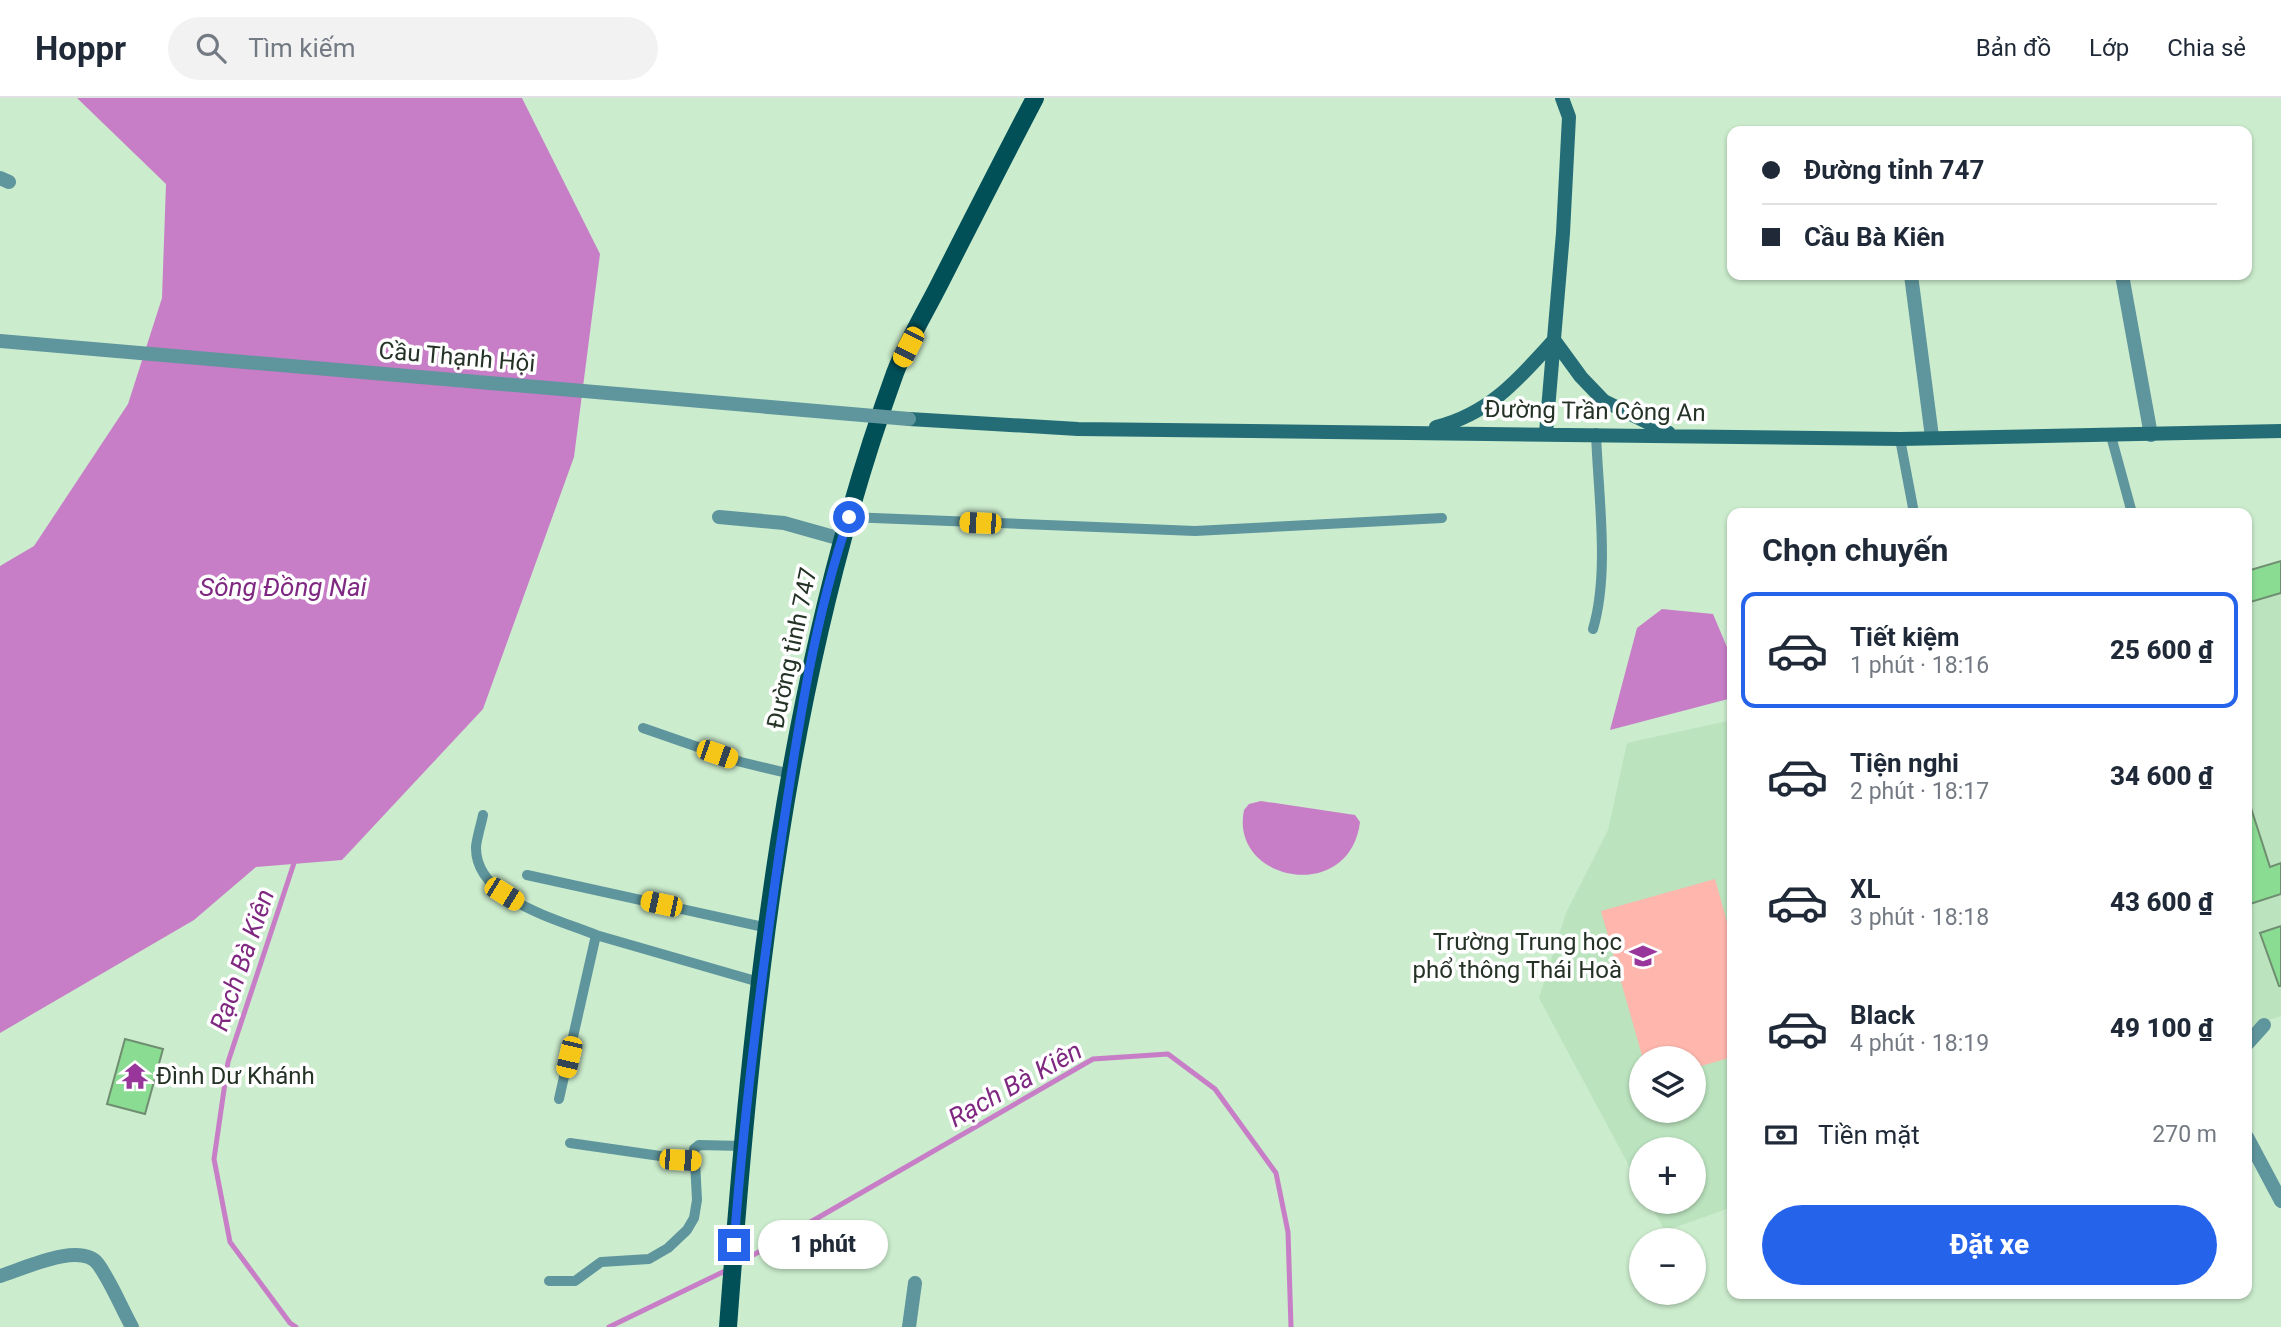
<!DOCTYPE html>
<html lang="vi">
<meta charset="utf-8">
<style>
:root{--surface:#fff;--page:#f2f2f3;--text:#1f2937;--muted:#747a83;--line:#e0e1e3;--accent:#2563eb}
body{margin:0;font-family:Roboto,sans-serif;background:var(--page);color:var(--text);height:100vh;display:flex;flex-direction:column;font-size:26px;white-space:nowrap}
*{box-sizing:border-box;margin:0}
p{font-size:23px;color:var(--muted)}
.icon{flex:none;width:38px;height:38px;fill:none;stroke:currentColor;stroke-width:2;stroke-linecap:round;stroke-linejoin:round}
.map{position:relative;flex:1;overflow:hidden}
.sheet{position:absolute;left:1727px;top:410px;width:525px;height:791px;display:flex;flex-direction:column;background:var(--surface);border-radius:14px;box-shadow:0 2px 5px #0004}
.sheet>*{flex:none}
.banner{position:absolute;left:1727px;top:28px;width:525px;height:154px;border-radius:14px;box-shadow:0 2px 5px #0004;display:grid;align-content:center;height:154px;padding:0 35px;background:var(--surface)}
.fabs{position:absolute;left:1629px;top:948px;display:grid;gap:14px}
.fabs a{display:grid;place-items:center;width:77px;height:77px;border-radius:50%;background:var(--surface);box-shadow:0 2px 5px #0004;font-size:35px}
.end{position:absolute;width:32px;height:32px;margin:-16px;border:9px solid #2563eb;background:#fff;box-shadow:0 0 0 4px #fff}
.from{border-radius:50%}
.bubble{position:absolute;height:49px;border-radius:24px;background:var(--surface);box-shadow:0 2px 5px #0004;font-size:23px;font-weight:800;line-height:49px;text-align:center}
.car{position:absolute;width:21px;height:42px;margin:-21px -10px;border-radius:9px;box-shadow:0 0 5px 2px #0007;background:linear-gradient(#f5c518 24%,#345 0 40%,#f5c518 0 76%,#345 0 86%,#f5c518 0)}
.banner b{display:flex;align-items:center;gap:24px;height:66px;font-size:26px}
.banner b+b{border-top:2px solid var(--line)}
.banner i{width:18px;height:18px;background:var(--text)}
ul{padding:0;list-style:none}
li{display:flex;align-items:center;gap:21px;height:116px;margin:0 14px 10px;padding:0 21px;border:4px solid transparent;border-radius:14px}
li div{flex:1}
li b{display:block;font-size:26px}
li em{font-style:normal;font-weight:800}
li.selected{border-color:var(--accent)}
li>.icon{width:63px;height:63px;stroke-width:1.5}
h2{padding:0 35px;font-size:32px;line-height:84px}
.pay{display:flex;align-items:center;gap:18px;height:77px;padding:0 35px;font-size:26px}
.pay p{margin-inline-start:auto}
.cta{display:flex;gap:14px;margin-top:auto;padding:14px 35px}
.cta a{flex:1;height:80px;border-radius:42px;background:var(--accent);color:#fff;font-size:28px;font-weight:800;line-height:80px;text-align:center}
header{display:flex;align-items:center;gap:42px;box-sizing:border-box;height:98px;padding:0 35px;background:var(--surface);border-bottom:2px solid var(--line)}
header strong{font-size:33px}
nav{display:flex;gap:38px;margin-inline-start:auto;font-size:24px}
.search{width:490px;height:63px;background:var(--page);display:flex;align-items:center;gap:18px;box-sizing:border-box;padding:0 24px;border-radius:38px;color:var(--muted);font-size:26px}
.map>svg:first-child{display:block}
.built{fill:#bbe3be;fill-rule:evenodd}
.green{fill:#feb6ad}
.water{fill:#c77ec7}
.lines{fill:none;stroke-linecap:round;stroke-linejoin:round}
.stream{stroke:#c77ec7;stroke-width:5}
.building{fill:#8adc92;stroke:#6f8e71;stroke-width:2}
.lane{stroke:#5f959d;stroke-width:10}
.street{stroke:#5f959d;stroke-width:14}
.secondary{stroke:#256d76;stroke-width:14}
.primary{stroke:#014f57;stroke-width:18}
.street-bridge{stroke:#5f959d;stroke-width:14}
.route{stroke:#2563eb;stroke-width:9}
.labels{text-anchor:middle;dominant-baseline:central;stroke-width:7;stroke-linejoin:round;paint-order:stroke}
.street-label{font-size:24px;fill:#253226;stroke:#fff}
.poi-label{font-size:24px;fill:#253226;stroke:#fff;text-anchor:end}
.water-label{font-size:26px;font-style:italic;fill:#7f2881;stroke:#fff}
</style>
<header>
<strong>Hoppr</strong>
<div class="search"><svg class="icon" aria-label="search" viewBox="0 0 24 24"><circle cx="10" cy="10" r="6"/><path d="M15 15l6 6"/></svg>Tìm kiếm</div>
<nav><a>Bản đồ</a><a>Lớp</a><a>Chia sẻ</a></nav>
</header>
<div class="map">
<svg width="2281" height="1229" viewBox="0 0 2281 1229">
<rect width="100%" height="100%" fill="#cbeccd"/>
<path class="built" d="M 2281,463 L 2281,918 L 2247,929 L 2247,473 Z
M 1732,622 L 1732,1109 L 1665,1133 L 1649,1104 L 1694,1104 L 1694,1052 L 1642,1052 L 1641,1090 L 1539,900 L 1566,815 L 1608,732 L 1627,645 ZM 1642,961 L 1694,961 L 1694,1013 L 1642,1013 Z"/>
<path class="green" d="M 1715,781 L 1732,842 L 1732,959 L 1694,970 L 1694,961 L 1643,961 L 1601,813 Z"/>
<path class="water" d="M 77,0 L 522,0 L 600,156 L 574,359 L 483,611 L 342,762 L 256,769 L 194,822 L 0,935 L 0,468 L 34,448 L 128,306 L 162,200 L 166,86 Z
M 1662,511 L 1713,516 L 1732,561 L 1732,600 L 1610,632 L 1637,530 Z
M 1261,703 L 1355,717 L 1360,724 C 1350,807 1229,784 1244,712 L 1249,706 Z"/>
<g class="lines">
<path class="stream" d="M 295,762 L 228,964 L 214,1061 L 230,1144 L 290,1225 L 296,1229
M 736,1167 L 1093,961 L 1168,956 L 1215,991 L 1276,1075 L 1288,1134 L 1291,1229
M 609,1229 L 727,1172"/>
</g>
<path class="building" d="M 2281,463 L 2281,495 L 2247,505 L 2247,473 Z
M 2250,707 L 2270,769 L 2281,765 L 2281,796 L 2250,806 L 2247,796 L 2247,708 Z
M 2281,828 L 2281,888 L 2279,888 L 2260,835 Z
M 125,941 L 163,951 L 145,1016 L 107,1006 Z"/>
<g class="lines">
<path class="lane" d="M 2111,338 L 2132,415
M 1900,341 L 1914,415
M 849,419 L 1195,433 L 1442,420
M 1593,531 C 1610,474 1598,396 1596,335
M 643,630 L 741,664 L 791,676
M 483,717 C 481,727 477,739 476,749 C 475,801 557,821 596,837
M 527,777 L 768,830
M 559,1001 L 596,837 L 759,884
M 570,1045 L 695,1063 L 694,1051 L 699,1047 L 742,1048
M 549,1183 L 575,1183 L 601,1164 L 649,1161 L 668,1150 L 687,1132 L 694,1120 L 697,1102 L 695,1063"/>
<path class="street" d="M 0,80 L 9,84
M 1911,177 L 1932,339
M 2122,177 L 2151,337
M 719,419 L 784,425 L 841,441
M 2247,946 L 2264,927
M 2247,1039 L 2281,1103
M 0,1178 C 23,1171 81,1143 98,1166 C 111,1184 121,1209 132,1229
M 909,1229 L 915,1185"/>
<path class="secondary" d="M 909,321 L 1078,331 L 1900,341 L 2281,333
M 1436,329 C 1489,316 1519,281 1554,242 L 1581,279 L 1604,303 L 1669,335
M 1546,335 L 1563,135 L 1569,19 L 1562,0"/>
<path class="primary" d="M 728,1229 C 752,907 784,580 895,275 C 907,244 926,213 941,183 C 972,122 1003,61 1035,0"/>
<path class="street-bridge" d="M 0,243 L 909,321"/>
</g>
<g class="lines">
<path class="route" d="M 734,1147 C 744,1009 762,873 782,736 C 798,630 814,521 849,419"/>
</g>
<defs>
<symbol id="school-bare" viewBox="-9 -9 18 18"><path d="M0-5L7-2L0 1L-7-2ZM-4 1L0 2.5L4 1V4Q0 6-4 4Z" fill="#99369c" stroke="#fff" stroke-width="2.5" paint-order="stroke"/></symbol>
<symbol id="temple-bare" viewBox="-9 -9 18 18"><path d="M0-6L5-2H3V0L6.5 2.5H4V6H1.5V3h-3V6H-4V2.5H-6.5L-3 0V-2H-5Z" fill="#99369c" stroke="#fff" stroke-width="2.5" paint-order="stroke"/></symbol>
</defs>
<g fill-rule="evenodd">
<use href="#school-bare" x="1624" y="839" width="38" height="38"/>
<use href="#temple-bare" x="116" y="959" width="38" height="38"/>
</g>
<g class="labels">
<g class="street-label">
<text transform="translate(457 259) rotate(5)">Cầu Thạnh Hội</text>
<text transform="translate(1595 313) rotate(1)">Đường Trần Công An</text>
<text transform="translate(792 550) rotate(-78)">Đường tỉnh 747</text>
</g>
<g class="poi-label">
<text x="1622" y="844">Trường Trung học<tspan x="1622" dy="28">phổ thông Thái Hoà</tspan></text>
<text x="156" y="978" text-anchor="start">Đình Dư Khánh</text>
</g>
<g class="water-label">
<text x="283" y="489">Sông Đồng Nai</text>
<text transform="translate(242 862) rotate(-71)">Rạch Bà Kiên</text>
<text transform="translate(1015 986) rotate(-29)">Rạch Bà Kiên</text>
</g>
</g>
</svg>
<div class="fabs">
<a><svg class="icon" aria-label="layers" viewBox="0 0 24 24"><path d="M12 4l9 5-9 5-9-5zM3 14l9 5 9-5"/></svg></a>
<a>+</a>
<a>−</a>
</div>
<i class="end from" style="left:849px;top:419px"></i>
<i class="end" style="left:734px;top:1147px"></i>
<div class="bubble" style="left:758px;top:1122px;width:130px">1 phút</div>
<i class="car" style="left:908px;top:249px;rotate:207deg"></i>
<i class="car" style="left:980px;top:425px;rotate:272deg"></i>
<i class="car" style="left:717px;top:656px;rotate:109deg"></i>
<i class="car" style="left:504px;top:796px;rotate:122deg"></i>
<i class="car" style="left:661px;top:806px;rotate:282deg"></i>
<i class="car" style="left:569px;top:959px;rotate:193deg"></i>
<i class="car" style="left:680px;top:1062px;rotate:93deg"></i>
<div class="banner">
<b><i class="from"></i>Đường tỉnh 747</b>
<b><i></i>Cầu Bà Kiên</b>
</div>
<section class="sheet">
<h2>Chọn chuyến</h2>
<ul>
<li class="selected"><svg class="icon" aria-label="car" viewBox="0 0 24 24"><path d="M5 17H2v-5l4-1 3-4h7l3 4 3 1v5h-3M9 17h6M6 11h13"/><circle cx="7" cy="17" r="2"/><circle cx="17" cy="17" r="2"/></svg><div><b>Tiết kiệm</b><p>1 phút · 18:16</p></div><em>25 600 ₫</em></li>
<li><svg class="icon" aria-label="car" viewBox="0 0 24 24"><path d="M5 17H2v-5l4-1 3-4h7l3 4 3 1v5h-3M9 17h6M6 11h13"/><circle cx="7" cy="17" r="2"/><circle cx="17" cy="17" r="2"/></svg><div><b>Tiện nghi</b><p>2 phút · 18:17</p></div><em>34 600 ₫</em></li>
<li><svg class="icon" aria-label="car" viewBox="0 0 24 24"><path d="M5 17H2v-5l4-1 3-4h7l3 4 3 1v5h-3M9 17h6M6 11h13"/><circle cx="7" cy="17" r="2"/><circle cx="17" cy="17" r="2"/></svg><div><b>XL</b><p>3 phút · 18:18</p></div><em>43 600 ₫</em></li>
<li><svg class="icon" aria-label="car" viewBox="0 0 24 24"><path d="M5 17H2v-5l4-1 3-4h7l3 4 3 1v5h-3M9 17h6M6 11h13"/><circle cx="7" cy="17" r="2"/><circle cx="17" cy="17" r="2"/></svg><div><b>Black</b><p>4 phút · 18:19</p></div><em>49 100 ₫</em></li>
</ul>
<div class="pay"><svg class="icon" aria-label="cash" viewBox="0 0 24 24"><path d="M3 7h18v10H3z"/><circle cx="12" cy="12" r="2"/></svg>Tiền mặt<p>270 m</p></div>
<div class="cta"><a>Đặt xe</a></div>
</section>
</div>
